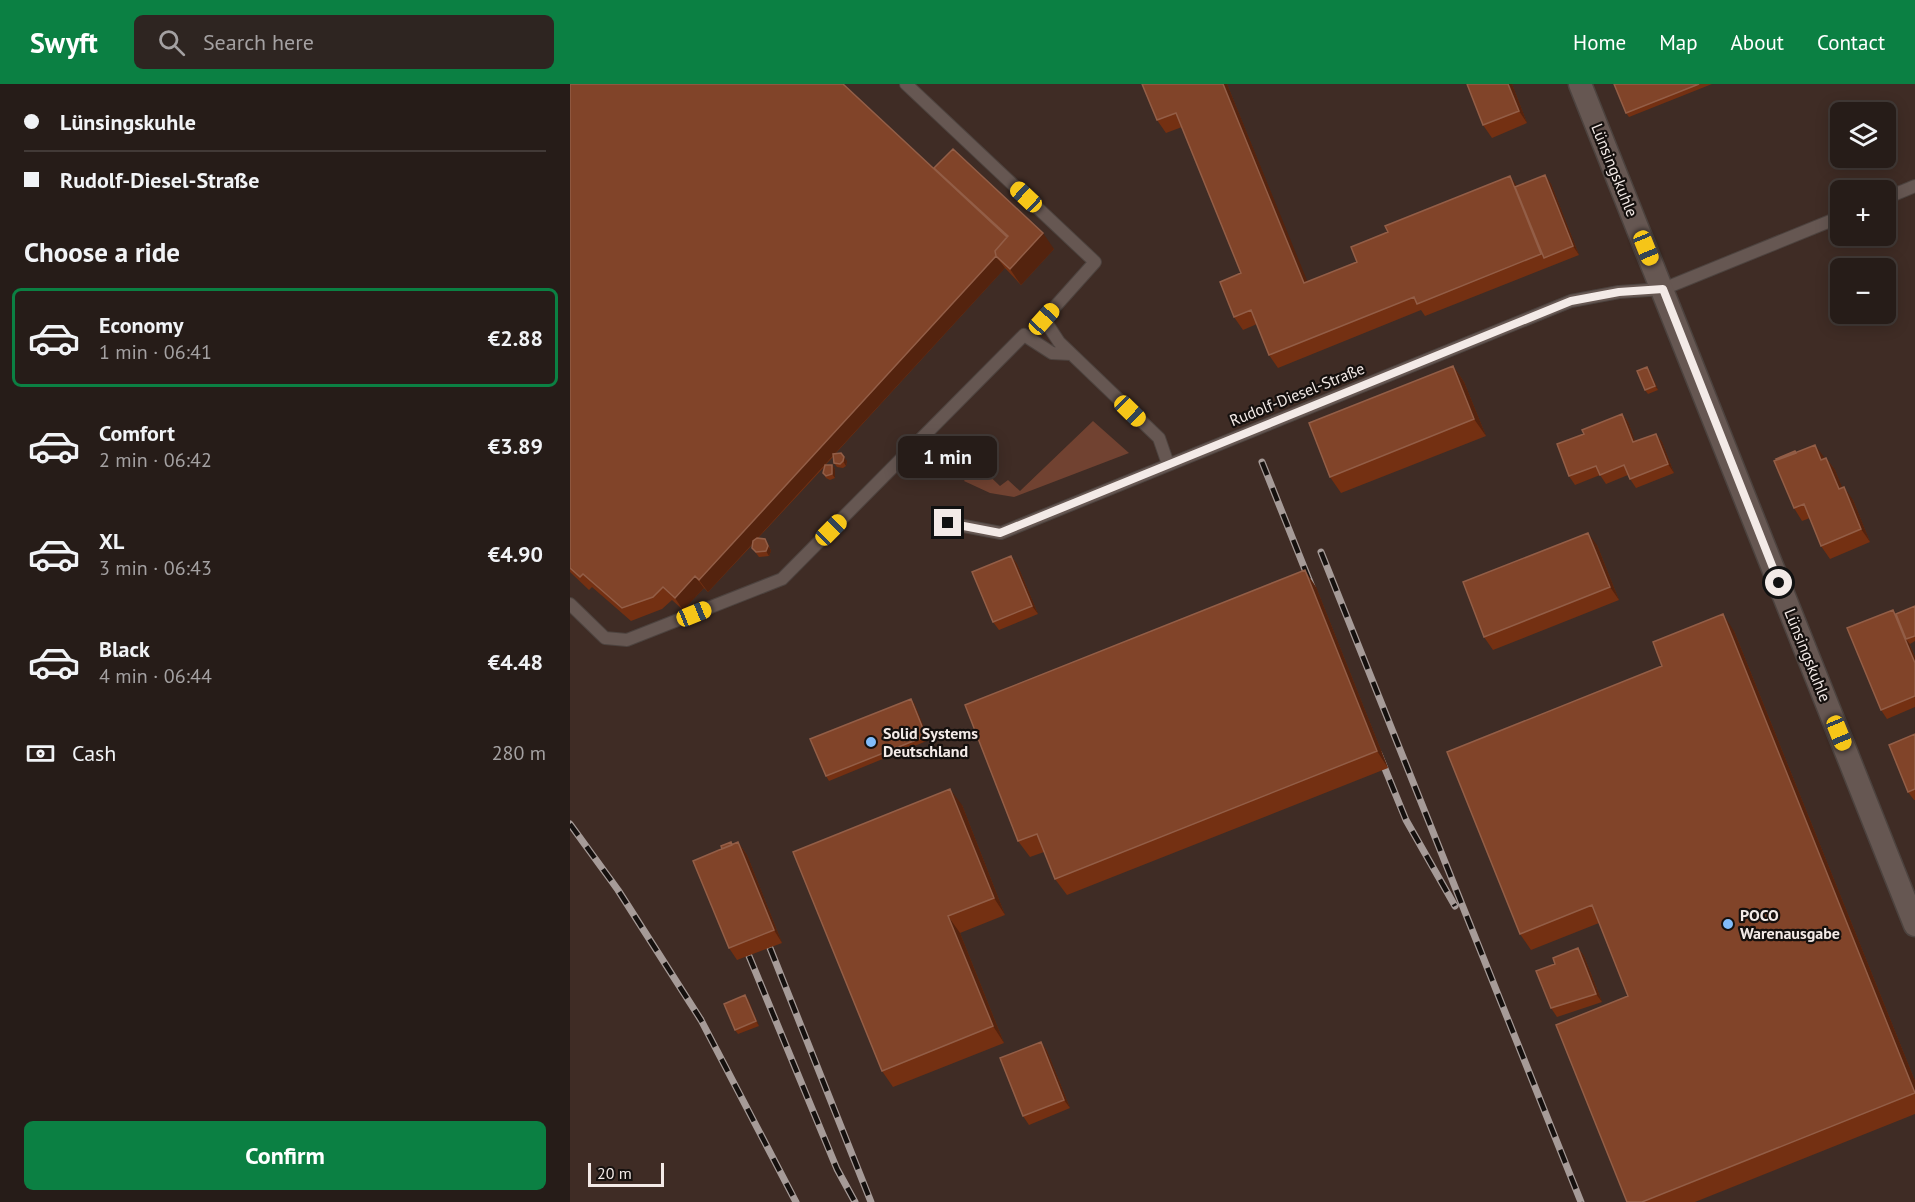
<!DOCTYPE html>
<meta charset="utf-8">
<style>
:root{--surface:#261c18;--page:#2e2521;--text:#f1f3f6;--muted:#a4a1a2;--line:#423a37;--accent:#0b8043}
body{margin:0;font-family:"PT Sans",sans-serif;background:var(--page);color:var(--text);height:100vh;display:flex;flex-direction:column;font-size:22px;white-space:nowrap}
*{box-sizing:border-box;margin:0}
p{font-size:20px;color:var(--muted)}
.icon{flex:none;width:33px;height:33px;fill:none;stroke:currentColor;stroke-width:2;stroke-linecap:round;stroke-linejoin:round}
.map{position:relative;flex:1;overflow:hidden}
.sheet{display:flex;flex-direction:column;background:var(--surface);width:570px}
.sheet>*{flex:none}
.hud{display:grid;align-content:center;height:132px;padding:0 24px;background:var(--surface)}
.tools{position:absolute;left:1260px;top:18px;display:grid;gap:12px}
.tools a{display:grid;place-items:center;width:66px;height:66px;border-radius:9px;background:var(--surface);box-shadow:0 3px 15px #0003,0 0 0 2px var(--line);font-size:30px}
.scale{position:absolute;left:18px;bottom:15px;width:76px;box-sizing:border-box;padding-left:6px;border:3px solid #f3eae7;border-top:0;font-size:16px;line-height:21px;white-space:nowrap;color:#f3eae7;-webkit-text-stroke:4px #15100e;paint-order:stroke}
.end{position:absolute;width:27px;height:27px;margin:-14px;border:8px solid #f3eae7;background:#111;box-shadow:0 0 0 3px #111}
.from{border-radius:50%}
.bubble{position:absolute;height:42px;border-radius:9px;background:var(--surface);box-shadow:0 3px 15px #0003,0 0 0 2px var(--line);font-size:20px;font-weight:800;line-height:42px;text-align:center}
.car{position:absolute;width:18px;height:36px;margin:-18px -9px;border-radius:8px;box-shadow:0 0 4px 2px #0007;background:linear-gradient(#f5c518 24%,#345 0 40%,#f5c518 0 76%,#345 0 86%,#f5c518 0)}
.hud b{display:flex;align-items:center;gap:21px;height:57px;font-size:22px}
.hud b+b{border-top:2px solid var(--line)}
.hud i{width:15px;height:15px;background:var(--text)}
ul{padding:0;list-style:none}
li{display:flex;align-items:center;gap:18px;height:99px;margin:0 12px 9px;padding:0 12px;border:3px solid transparent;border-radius:9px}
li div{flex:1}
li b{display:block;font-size:22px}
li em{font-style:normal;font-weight:800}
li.selected{border-color:var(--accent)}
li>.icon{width:54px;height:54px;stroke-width:1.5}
h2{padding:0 24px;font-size:27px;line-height:72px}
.pay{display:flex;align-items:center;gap:15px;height:66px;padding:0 24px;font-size:22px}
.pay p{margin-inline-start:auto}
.cta{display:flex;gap:12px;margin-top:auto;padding:12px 24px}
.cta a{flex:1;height:69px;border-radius:9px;background:var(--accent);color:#fff;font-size:24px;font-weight:800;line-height:69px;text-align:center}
header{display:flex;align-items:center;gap:36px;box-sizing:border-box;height:84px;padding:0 30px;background:var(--accent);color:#fff}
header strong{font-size:28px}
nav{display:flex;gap:33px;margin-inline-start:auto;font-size:21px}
.search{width:420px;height:54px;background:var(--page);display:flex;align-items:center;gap:15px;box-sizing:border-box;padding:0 21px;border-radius:9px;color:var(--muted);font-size:22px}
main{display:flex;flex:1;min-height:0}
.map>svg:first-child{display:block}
.built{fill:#3f2c25;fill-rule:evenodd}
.green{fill:#714231}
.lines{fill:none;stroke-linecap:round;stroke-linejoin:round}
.service-casing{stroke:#4d433f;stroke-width:14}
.minor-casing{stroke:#4d433f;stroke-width:25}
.service{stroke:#665752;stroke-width:12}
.minor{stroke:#665752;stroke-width:22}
.rail-casing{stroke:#a69b98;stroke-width:7}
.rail{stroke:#15100e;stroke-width:4.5;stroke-dasharray:14;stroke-linecap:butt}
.wall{fill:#743012}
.shaded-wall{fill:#54230e}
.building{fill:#814429;stroke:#935e47;stroke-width:1.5}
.route{stroke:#f3eae7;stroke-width:8}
.poi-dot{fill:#81bcfa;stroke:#15100e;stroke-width:2}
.labels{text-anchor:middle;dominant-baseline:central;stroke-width:4.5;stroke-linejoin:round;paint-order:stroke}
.street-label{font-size:16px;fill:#f3eae7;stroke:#15100e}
.poi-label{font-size:16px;font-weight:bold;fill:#f3eae7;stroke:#15100e;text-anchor:start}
</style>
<header>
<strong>Swyft</strong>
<div class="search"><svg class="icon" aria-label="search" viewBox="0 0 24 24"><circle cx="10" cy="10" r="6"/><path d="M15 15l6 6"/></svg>Search here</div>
<nav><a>Home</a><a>Map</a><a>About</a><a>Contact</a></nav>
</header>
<main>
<section class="sheet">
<div class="hud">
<b><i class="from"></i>Lünsingskuhle</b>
<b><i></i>Rudolf-Diesel-Straße</b>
</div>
<h2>Choose a ride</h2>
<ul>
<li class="selected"><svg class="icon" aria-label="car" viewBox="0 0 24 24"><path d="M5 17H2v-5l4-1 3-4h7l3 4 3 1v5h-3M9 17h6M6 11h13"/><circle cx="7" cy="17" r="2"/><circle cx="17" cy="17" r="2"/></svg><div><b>Economy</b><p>1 min · 06:41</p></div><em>€2.88</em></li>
<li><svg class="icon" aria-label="car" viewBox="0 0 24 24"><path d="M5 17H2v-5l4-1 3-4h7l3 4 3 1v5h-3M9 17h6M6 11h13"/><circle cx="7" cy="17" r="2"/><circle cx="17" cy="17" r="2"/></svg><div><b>Comfort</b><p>2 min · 06:42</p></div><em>€3.89</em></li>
<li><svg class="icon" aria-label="car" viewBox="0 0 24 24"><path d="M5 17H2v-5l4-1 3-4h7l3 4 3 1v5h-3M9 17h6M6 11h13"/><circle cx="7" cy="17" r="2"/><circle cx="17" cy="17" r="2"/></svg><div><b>XL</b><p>3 min · 06:43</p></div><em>€4.90</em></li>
<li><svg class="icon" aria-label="car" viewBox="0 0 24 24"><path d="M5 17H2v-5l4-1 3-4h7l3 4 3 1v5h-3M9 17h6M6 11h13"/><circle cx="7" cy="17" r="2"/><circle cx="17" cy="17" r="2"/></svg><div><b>Black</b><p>4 min · 06:44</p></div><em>€4.48</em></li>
</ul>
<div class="pay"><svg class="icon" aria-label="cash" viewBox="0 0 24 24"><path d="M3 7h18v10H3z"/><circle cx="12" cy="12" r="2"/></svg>Cash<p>280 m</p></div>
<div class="cta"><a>Confirm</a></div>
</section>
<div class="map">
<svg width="1345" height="1118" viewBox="0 0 1345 1118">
<rect width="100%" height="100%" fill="#322520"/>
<path class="built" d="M 0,0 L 1345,0 L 1345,1118 L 0,1118 ZM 1270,28 L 1316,28 L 1316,74 L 1270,74 ZM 1270,106 L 1316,106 L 1316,152 L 1270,152 ZM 1270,184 L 1316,184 L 1316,230 L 1270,230 Z"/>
<path class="green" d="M 523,337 L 559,369 L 444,413 L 420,409 L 394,397 L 407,380 L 430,402 L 438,396 L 450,407 Z"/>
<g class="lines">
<defs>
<path id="service" d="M 336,0 L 525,178 L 474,235 L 489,258 L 589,354 L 598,380
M 1316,114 L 1345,102
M 378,439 L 431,449 L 1001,217 L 1049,208 L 1093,205 L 1270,133
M 0,520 L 35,554 L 57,556 L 212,495 L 454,251 L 482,269 L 501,270"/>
<path id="minor" d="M 1010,0 L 1345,841"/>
</defs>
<use href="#service" class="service-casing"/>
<use href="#minor" class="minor-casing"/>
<use href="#service" class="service"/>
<use href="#minor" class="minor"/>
<defs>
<path id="rail" d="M 692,378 L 742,503
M 751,468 L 1011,1118
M 809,670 L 836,736 L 885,822
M 0,740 L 48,806 L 131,936 L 226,1118
M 200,864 L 301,1118
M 179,872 L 267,1085 L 285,1118"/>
</defs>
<use href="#rail" class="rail-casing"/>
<use href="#rail" class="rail"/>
</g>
<path class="wall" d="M 0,0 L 367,88 L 364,84 L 484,165 L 451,201 L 435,184 L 265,370 L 277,377 L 276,382 L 273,384 L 267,383 L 264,379 L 264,372 L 255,381 L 262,381 L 265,385 L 265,394 L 260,396 L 256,394 L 253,389 L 255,382 L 188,454 L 195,455 L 198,460 L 201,467 L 199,472 L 189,473 L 182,464 L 183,460 L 138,508 L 134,504 L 113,526 L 102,516 L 92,525 L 61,537 L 22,503 L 19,506 L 0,488 Z
M 657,0 L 737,198 L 787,178 L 947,102 L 975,91 L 981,100 L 1009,171 L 855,232 L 851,226 L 708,284 L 699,271 L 687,240 L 673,246 L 664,233 L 671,189 L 612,43 L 596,49 L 587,36 Z
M 897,0 L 942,0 L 957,39 L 922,54 L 913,41 Z
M 1044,0 L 1142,0 L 1059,33 L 1056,29 Z
M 883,282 L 894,298 L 916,352 L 771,409 L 760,393 Z
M 1077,283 L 1080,287 L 1088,306 L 1078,310 L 1075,306 Z
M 1052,330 L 1058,338 L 1065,357 L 1086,350 L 1092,358 L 1104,389 L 1066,404 L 1060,395 L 1058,391 L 1036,400 L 1030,391 L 1005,401 L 999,392 L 1014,350 Z
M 1226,368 L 1254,374 L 1256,374 L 1265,386 L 1272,404 L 1283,416 L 1300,458 L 1260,475 L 1251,462 L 1240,434 L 1232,437 L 1224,424 Z
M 1027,461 L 1049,516 L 923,566 L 914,553 Z
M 441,472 L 447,480 L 468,530 L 429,546 L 423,538 Z
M 746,503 L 818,684 L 497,811 L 485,795 L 474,768 L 460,773 L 448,757 Z
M 1345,522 L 1345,557 L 1340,560 L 1339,559 L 1345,573 L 1345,623 L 1317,635 L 1311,626 L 1326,530 Z
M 1164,547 L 1345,997 L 1345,1030 L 1125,1118 L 1057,1118 L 1058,912 L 1029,839 L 961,866 L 950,850 L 1092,582 Z
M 344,619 L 359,656 L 259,697 L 256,692 Z
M 1345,650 L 1345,716 L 1344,716 L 1338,708 Z
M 392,721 L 435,831 L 390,849 L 434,959 L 323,1003 L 312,987 Z
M 168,758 L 177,771 L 212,859 L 167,876 L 159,864 L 163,761 Z
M 1008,864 L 1014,872 L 1032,918 L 987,933 L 981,924 L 985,880 Z
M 178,915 L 189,942 L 168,950 L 165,946 Z
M 471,958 L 477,967 L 500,1024 L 459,1041 L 453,1032 Z"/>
<path class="shaded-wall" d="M 653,0 L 657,0 L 743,211 L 734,199 Z
M 938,0 L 942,0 L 957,39 L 949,27 Z
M 975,91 L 981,100 L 1009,171 L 1003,162 Z
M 940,92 L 949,105 L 974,174 L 971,170 Z
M 473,149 L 484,165 L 451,201 L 440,185 Z
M 426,172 L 435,184 L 138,508 L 129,496 Z
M 883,282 L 894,298 L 916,352 L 904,335 Z
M 1077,283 L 1080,287 L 1088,306 L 1085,302 Z
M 1052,330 L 1058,338 L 1069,367 L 1063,358 Z
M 1086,350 L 1092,358 L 1104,389 L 1098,380 Z
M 1245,361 L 1254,373 L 1260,388 L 1251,376 Z
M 274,373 L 277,377 L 276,382 L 273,377 Z
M 1256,374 L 1265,386 L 1278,418 L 1269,405 Z
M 262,381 L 265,385 L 265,394 L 262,390 Z
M 1274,403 L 1283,416 L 1300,458 L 1291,445 Z
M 1018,449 L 1027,461 L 1049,516 L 1040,503 Z
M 195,455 L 201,467 L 199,472 L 196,467 Z
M 441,472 L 447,480 L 468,530 L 462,522 Z
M 735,486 L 746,503 L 818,684 L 807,667 Z
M 125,492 L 134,504 L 113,526 L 105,514 Z
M 1323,526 L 1329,534 L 1336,555 L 1339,559 L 1345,573 L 1345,579 Z
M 1153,530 L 1164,547 L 1345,997 L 1345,1009 Z
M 341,615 L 344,619 L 359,656 L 356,652 Z
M 380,705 L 392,721 L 435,831 L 424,814 Z
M 168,758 L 177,771 L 212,859 L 204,846 Z
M 378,832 L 390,849 L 434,959 L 423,942 Z
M 1008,864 L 1014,872 L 1032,918 L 1026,910 Z
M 175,911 L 178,915 L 189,942 L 186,937 Z
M 471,958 L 477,967 L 500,1024 L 494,1016 Z"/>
<path class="building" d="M 0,0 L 273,0 L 437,153 L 425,167 L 426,172 L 129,496 L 125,492 L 105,514 L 93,503 L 83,513 L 52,524 L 13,490 L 10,493 L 0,484 Z
M 572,0 L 653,0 L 734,199 L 787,178 L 781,163 L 818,148 L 815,142 L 940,92 L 971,170 L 847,220 L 844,213 L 699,271 L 681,226 L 664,233 L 650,198 L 671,189 L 606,29 L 587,36 Z
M 897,0 L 938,0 L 949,27 L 913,41 Z
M 1044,0 L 1129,0 L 1056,29 Z
M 383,65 L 473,149 L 440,185 L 426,172 L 425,167 L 438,152 L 364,84 Z
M 975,91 L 1003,162 L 974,174 L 945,103 Z
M 883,282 L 904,335 L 760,393 L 739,339 Z
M 1077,283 L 1085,302 L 1075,306 L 1067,287 Z
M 1052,330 L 1063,358 L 1086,350 L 1098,380 L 1060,395 L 1054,381 L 1030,391 L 1026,382 L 999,392 L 987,360 L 1014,350 L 1012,346 Z
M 1245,361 L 1251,376 L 1256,374 L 1269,405 L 1274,403 L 1291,445 L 1251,462 L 1234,420 L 1224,424 L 1204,377 Z
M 1225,367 L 1226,369 L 1207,376 L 1206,375 Z
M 271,369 L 274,373 L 273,377 L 270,380 L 264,379 L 263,370 Z
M 255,381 L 262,381 L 262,390 L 256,392 L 253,389 Z
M 1018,449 L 1040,503 L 914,553 L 893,498 Z
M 187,454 L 195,455 L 198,462 L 196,467 L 186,468 L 182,464 L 183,457 Z
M 441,472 L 462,522 L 423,538 L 402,488 Z
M 735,486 L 807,667 L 485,795 L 467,750 L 448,757 L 395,621 Z
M 1345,522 L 1345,552 L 1336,555 L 1326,530 Z
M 1323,526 L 1345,579 L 1345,612 L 1311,626 L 1277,544 Z
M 1153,530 L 1345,1009 L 1072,1118 L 1057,1118 L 986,941 L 1058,912 L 1022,821 L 950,850 L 877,668 L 1092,582 L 1083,558 Z
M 341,615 L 356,652 L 256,692 L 240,655 Z
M 1345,650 L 1345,705 L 1338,708 L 1319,661 Z
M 380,705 L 424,814 L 378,832 L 423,942 L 312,987 L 223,768 Z
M 161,758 L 162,761 L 152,765 L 151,762 Z
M 168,758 L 204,846 L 159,864 L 123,777 Z
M 1008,864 L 1026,910 L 981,924 L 966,887 L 985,880 L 983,874 Z
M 175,911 L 186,937 L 165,946 L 154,920 Z
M 471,958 L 494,1016 L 453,1032 L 430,974 Z"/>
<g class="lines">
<path class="route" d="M 378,439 L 430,449 L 1001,217 L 1049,208 L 1093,205 L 1209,499"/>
</g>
<g class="poi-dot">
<circle cx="301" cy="658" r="6"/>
<circle cx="1158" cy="840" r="6"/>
</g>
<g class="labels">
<g class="street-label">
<text transform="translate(1045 86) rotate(68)">Lünsingskuhle</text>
<text transform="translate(727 310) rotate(-22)">Rudolf-Diesel-Straße</text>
<text transform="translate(1238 571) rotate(68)">Lünsingskuhle</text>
</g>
<g class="poi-label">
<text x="313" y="649">Solid Systems<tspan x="313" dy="18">Deutschland</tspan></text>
<text x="1170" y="831">POCO<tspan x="1170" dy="18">Warenausgabe</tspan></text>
</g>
</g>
</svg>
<div class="tools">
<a><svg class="icon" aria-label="layers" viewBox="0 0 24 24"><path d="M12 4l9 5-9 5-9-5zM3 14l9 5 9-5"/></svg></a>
<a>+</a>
<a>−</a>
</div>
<div class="scale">20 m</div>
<i class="end from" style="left:1209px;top:499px"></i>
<i class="end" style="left:378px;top:439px"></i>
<div class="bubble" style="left:328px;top:352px;width:99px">1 min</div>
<i class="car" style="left:456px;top:113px;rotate:313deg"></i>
<i class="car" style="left:1076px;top:164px;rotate:158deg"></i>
<i class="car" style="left:474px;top:235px;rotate:42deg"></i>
<i class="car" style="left:560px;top:327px;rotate:134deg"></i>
<i class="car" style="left:261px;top:446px;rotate:45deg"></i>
<i class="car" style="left:124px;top:530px;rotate:68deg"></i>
<i class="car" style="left:1269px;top:649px;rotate:158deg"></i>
</div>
</main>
